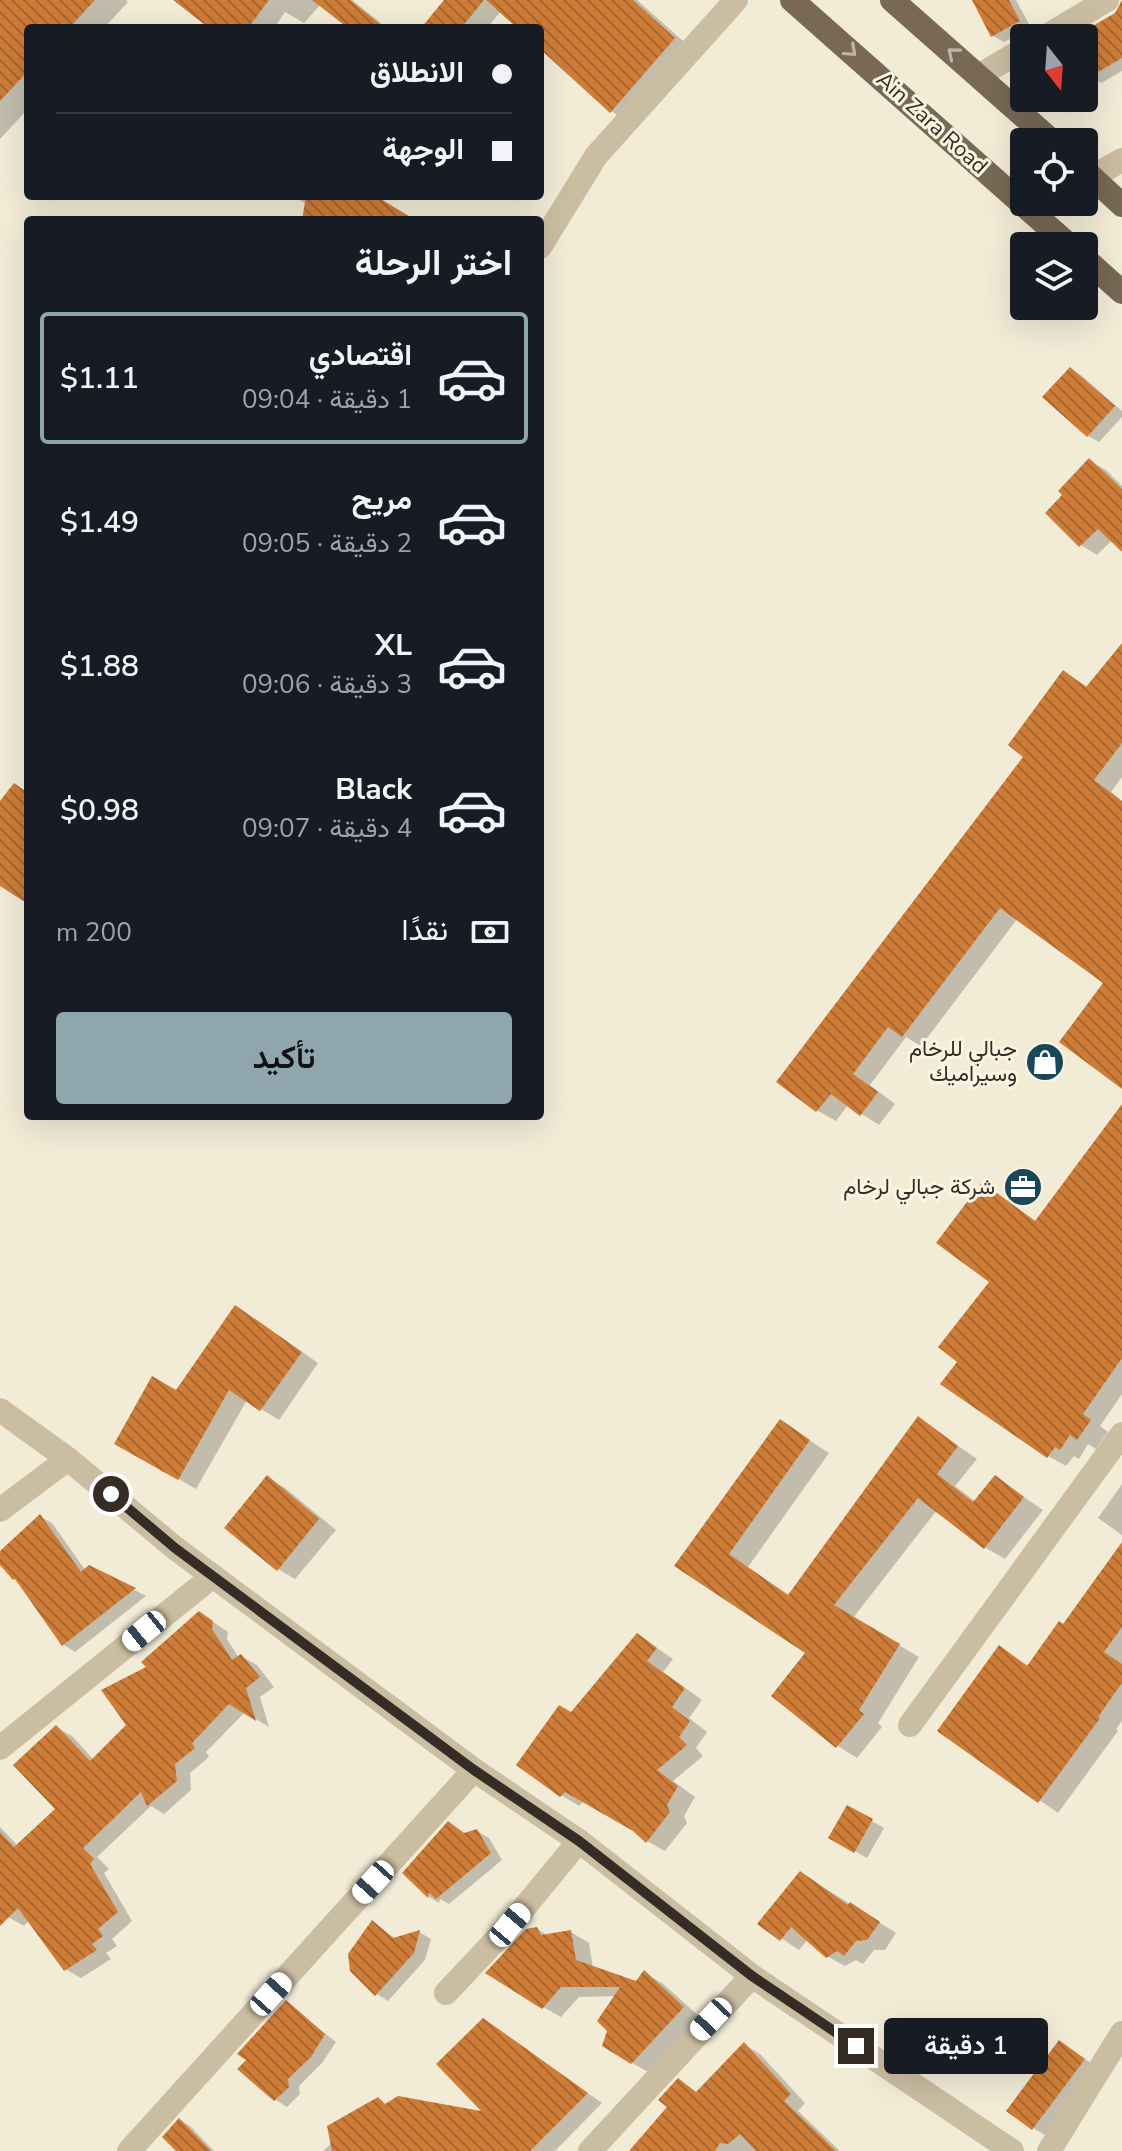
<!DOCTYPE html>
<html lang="ar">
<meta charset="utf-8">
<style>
:root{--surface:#171b24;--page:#20242c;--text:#f1f3f6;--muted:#9ea1a6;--line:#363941;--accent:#8fa6af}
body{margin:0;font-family:"Nunito Sans",Vazirmatn,sans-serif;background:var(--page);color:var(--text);direction:rtl;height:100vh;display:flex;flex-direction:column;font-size:30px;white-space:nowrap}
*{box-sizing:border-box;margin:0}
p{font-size:26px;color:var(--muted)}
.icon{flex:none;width:44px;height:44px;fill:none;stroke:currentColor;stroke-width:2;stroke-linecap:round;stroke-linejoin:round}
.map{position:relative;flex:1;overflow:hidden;direction:ltr}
.panel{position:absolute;left:24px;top:216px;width:520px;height:904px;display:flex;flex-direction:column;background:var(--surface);border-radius:8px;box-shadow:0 8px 32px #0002;direction:rtl}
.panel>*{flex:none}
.hud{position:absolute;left:24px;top:24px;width:520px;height:176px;border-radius:8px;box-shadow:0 8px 32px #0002;direction:rtl;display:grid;align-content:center;height:176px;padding:0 32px;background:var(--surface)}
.needle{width:52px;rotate:163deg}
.fabs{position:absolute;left:1010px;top:24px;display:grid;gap:16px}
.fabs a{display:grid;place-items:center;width:88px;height:88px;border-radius:8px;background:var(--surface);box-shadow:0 8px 32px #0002;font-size:40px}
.end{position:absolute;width:36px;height:36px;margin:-18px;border:10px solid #352d25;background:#fff;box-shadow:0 0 0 4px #fff}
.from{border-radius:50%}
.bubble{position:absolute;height:56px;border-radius:8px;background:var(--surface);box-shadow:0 8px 32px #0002;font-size:26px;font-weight:600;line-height:56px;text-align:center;direction:rtl}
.car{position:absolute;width:24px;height:48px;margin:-24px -12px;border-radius:10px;box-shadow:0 0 6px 2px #0007;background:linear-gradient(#fff 24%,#345 0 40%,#fff 0 76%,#345 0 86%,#fff 0)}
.hud b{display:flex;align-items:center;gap:28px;height:76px;font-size:30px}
.hud b+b{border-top:2px solid var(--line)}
.hud i{width:20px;height:20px;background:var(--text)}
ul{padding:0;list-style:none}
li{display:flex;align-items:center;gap:24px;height:132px;margin:0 16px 12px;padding:0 16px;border:4px solid transparent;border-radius:8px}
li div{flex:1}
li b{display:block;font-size:30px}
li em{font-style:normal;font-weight:600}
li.on{border-color:var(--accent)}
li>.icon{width:72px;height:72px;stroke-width:1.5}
h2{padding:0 32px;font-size:36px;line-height:96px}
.pay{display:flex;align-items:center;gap:20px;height:88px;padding:0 32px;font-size:30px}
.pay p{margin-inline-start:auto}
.button{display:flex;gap:16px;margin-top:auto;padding:16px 32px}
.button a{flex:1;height:92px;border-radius:8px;background:var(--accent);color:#111;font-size:32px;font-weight:600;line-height:92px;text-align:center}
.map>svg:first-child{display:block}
.shadow{fill:#0003}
.building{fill:url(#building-back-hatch)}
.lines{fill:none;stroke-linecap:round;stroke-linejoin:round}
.minor{stroke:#cbbda2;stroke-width:24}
.major{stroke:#786855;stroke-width:24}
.oneway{stroke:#c0b5a3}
.route{stroke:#352d25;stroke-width:10}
.labels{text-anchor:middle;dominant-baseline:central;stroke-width:6;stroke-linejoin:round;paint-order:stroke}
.street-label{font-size:22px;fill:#352d25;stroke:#faf4e3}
.poi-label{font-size:22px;fill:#352d25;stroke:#faf4e3;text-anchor:end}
</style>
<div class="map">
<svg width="1122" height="2151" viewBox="0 0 1122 2151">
<defs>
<pattern id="building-back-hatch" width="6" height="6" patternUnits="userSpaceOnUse" patternTransform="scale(2)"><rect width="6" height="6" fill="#ce7d39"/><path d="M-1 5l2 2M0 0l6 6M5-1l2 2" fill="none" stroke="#a86730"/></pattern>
</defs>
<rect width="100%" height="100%" fill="#f2ebd6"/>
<path class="shadow" d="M 0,0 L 126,0 L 128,2 L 104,28 L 28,28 L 28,109 L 0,139 Z
M 200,0 L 352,0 L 387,28 L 351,28 L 321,4 L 304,23 L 285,12 L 274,28 L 212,28 Z
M 446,0 L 637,0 L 692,49 L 629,122 L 611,111 L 540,46 L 540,28 L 520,28 L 501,11 L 487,28 L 423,28 Z
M 974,0 L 1016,0 L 1031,28 L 1004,42 L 993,36 Z
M 1122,8 L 1122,71 L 1101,83 L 1089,77 L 1084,68 L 1084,38 L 1076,38 L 1116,14 Z
M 298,196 L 373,196 L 412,220 L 317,220 L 307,204 L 296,198 Z
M 1071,369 L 1082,376 L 1122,411 L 1122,417 L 1099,442 L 1088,436 Z
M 1089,461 L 1106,470 L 1122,486 L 1122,549 L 1112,540 L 1097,555 L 1081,545 L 1065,495 Z
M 1122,646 L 1122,777 L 1111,792 L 1122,801 L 1122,1086 L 1106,983 L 1018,918 L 921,1046 L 906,1037 L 870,1085 L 895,1104 L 879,1125 L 848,1105 L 836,1121 L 818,1111 L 779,1082 L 1025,756 L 1064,673 L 1088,687 Z
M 1122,1108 L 1122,1394 L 1100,1426 L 1108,1432 L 1096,1449 L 1088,1444 L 1079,1459 L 1074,1456 L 1066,1466 L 1048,1456 L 959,1361 L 992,1282 L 982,1185 L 1037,1222 Z
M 254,1318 L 318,1363 L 279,1420 L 247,1400 L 196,1489 L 116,1443 L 176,1393 Z
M 918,1418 L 977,1459 L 955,1486 L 976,1502 L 995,1477 L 1043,1510 L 1005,1559 L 986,1548 L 937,1510 L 853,1618 L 919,1657 L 878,1723 L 882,1727 L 857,1758 L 838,1746 L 774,1696 L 808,1653 L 677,1565 L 780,1421 L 829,1453 L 748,1567 L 790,1596 Z
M 267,1478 L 285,1488 L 336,1530 L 295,1579 L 278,1569 Z
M 1122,1484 L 1122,1535 L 1098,1518 Z
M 41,1517 L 52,1523 L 86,1571 L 89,1567 L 146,1596 L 75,1652 L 64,1645 L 20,1582 L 0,1562 L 0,1553 Z
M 1122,1545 L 1122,1721 L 1116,1729 L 1118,1731 L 1058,1813 L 940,1730 L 1000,1648 L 1029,1666 L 1064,1626 Z
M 200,1613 L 228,1632 L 227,1639 L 239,1658 L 241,1656 L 257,1665 L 274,1687 L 260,1697 L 269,1727 L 245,1712 L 206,1752 L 209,1757 L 190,1773 L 191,1790 L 164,1814 L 151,1806 L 97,1857 L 109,1869 L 104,1873 L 132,1921 L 112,1939 L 117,1946 L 106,1953 L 111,1959 L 81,1978 L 65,1969 L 30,1920 L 24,1926 L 8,1917 L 0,1908 L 0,1827 L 18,1846 L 58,1809 L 56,1727 L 72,1736 L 94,1760 L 128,1725 L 149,1668 Z
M 638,1635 L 673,1659 L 663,1672 L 702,1700 L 689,1718 L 707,1732 L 696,1748 L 703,1756 L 673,1781 L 695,1797 L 684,1816 L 687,1823 L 665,1851 L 647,1841 L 635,1830 L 584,1801 L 579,1806 L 561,1795 L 571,1714 Z
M 848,1807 L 884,1828 L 867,1858 L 831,1837 Z
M 477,1831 L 489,1838 L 502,1860 L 449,1904 L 440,1899 L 439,1903 L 429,1897 L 405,1873 L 465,1835 Z
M 801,1873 L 896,1933 L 885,1950 L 874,1950 L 863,1964 L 856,1960 L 845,1966 L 827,1956 L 808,1939 L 799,1950 L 760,1924 Z
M 372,1922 L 396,1939 L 419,1932 L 431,1939 L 425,1960 L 388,2001 L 377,1994 L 352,1970 Z
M 537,1929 L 549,1936 L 571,1932 L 589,1943 L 593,1968 L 637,1984 L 644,1973 L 662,1983 L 701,2018 L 650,2073 L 632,2063 L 616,1996 L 579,1997 L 561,2017 L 543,2007 Z
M 286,2003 L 336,2042 L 322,2063 L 299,2086 L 300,2094 L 287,2107 L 276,2100 L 240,2069 Z
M 483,2020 L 602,2103 L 555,2151 L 323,2151 L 378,2100 L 387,2105 L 487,2114 Z
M 745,2045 L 760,2054 L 805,2103 L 798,2111 L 840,2151 L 631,2151 L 670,2107 L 678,2081 L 698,2093 Z
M 1071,2049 L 1096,2067 L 1045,2135 L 1033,2128 Z
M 180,2120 L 191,2127 L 214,2151 L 178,2151 Z"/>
<path class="building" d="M 0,0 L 95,0 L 69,28 L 28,28 L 28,71 L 0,101 Z
M 173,0 L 269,0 L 248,28 L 209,28 Z
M 312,0 L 350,0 L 385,28 L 348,28 Z
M 444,0 L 484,0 L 461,28 L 421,28 Z
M 486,0 L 633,0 L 675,38 L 610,113 L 540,49 L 540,28 L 517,28 Z
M 972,0 L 1009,0 L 1020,21 L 991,37 Z
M 1122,0 L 1122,58 L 1084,80 L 1084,38 L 1072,38 L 1115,13 Z
M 306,196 L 376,196 L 415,220 L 302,220 Z
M 1070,367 L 1115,406 L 1087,437 L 1042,397 Z
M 1089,458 L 1122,489 L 1122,552 L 1098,529 L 1079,547 L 1045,513 L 1062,495 L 1058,491 Z
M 1122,643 L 1122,743 L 1094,780 L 1122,801 L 1122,1089 L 1059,1042 L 1103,983 L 1000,908 L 902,1037 L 888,1027 L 853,1074 L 878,1092 L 860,1116 L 831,1094 L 816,1112 L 776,1082 L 1023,757 L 1008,745 L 1063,670 L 1086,687 Z
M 14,783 L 28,793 L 28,904 L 0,886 L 0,801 Z
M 1122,1104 L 1122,1358 L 1083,1414 L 1091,1420 L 1077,1440 L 1070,1435 L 1060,1450 L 1055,1447 L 1047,1458 L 940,1384 L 957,1362 L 938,1347 L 989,1282 L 936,1243 L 982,1182 L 1035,1221 Z
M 235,1305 L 302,1352 L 260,1411 L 229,1390 L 178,1480 L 114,1444 L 152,1376 L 176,1390 Z
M 918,1416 L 958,1446 L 937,1474 L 973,1502 L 995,1475 L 1024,1497 L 984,1549 L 918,1498 L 834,1605 L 900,1644 L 859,1710 L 864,1714 L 836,1748 L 771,1696 L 805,1653 L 674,1566 L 780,1419 L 810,1440 L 729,1554 L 788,1595 Z
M 267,1475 L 319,1519 L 277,1571 L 224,1528 Z
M 40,1514 L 81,1572 L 89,1565 L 136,1588 L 62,1646 L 15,1579 L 13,1580 L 0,1565 L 0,1551 Z
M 1122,1542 L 1122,1627 L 1104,1652 L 1122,1664 L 1122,1683 L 1098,1717 L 1100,1718 L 1038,1803 L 937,1731 L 999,1645 L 1027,1666 L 1059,1621 L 1063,1624 Z
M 199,1611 L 213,1621 L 212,1629 L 232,1660 L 241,1654 L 260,1677 L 246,1688 L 256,1721 L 229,1704 L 192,1743 L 195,1748 L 175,1764 L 177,1781 L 147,1806 L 141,1792 L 83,1848 L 94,1859 L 90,1864 L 118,1912 L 98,1929 L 103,1936 L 92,1944 L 97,1950 L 64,1971 L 18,1908 L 0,1926 L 0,1832 L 14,1847 L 55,1809 L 13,1765 L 56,1725 L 90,1761 L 126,1725 L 101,1690 L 146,1667 L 141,1662 Z
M 637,1633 L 657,1648 L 647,1661 L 685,1688 L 672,1707 L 690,1721 L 679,1737 L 687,1745 L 657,1770 L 678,1786 L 667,1805 L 670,1812 L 646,1843 L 633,1831 L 565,1792 L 560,1797 L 516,1765 L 559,1705 L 571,1712 Z
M 847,1805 L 873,1819 L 854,1853 L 828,1838 Z
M 448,1821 L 464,1833 L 477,1829 L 491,1853 L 436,1899 L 429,1892 L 428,1898 L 402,1873 Z
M 800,1871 L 848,1905 L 850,1902 L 880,1922 L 867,1940 L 856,1941 L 844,1956 L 837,1951 L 826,1958 L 791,1927 L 780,1941 L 757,1924 Z
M 372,1920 L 393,1938 L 420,1930 L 414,1953 L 375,1996 L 350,1971 L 348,1954 Z
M 537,1927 L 541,1935 L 571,1930 L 576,1960 L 636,1981 L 644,1970 L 684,2007 L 631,2064 L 602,2046 L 607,2031 L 597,2021 L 620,1987 L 561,1987 L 542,2009 L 485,1973 L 526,1929 Z
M 286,2000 L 325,2034 L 311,2057 L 288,2079 L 289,2087 L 274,2101 L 237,2069 L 246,2060 L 237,2054 Z
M 483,2018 L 588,2093 L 530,2151 L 332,2151 L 327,2126 L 378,2097 L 385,2104 L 398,2096 L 481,2111 L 436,2064 Z
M 1059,2040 L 1085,2059 L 1032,2130 L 1006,2111 Z
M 744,2042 L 791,2094 L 784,2101 L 836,2151 L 756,2151 L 740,2134 L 728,2144 L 720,2143 L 715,2151 L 629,2151 L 667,2107 L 658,2100 L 678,2078 L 696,2092 Z
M 179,2118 L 211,2151 L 176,2151 L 162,2137 Z"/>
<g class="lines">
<path class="minor" d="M 1043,38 L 1107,0
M 980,75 L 1024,49
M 1092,177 L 1122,160
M 540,247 L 596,156 L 736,0
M 0,1410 L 68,1459 L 175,1548 L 474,1770 L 579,1841 L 752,1976 L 1012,2151
M 0,1510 L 68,1459
M 910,1725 L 1122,1434
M 0,1748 L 213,1576
M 446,1993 L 510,1925 L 579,1841
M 129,2151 L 474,1770
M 590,2151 L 752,1976
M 1049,2151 L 1122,2033"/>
<path class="major" d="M 792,0 L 1070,246
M 892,0 L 1053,142
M 1084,170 L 1122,205
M 1084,258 L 1122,292"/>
</g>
<defs><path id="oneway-chevron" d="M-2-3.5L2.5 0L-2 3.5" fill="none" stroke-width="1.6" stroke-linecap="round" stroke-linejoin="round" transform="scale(2)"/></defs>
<g class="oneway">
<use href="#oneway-chevron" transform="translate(851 51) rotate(42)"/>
<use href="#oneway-chevron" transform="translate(953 53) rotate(-140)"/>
</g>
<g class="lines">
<path class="route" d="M 111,1494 L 175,1548 L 474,1770 L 579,1841 L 752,1976 L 856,2046"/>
</g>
<defs>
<symbol id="shop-disc" viewBox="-11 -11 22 22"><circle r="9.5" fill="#184759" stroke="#faf4e3"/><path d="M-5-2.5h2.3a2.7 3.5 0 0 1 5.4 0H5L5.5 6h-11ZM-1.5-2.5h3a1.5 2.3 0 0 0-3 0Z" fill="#fff"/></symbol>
<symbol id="office-disc" viewBox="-11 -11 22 22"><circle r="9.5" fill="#184759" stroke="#faf4e3"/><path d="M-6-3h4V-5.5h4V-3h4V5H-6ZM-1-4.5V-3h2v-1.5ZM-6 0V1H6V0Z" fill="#fff"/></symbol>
</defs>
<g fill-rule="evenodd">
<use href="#shop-disc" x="1023" y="1040" width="44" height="44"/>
<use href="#office-disc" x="1001" y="1165" width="44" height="44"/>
</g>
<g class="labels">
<g class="street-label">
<text transform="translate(932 123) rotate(42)">Ain Zara Road</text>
</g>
<g class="poi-label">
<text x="1017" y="1049">جبالي للرخام<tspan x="1017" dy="25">وسيراميك</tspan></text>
<text x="995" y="1187">شركة جبالي لرخام</text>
</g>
</g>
</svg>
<div class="fabs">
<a><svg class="needle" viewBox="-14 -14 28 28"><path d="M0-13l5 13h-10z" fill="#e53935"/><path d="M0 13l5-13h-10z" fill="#9ea1a6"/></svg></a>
<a><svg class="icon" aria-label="locate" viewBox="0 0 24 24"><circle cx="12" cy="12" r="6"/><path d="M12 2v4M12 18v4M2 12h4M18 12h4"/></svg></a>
<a><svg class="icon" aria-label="layers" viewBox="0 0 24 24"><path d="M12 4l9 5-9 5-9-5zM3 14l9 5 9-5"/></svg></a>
</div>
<i class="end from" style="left:111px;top:1494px"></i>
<i class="end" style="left:856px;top:2046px"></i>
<div class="bubble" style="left:884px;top:2018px;width:164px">1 دقيقة</div>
<i class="car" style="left:144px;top:1631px;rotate:231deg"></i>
<i class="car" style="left:373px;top:1882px;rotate:222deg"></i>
<i class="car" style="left:510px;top:1925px;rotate:40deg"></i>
<i class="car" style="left:271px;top:1994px;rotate:42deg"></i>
<i class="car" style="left:711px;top:2019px;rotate:223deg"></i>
<div class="hud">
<b><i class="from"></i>الانطلاق</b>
<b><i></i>الوجهة</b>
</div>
<section class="panel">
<h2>اختر الرحلة</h2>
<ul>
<li class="on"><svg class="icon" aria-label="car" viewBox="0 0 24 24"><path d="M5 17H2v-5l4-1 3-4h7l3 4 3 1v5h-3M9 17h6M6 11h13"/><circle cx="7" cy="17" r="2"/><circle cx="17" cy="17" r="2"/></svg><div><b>اقتصادي</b><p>1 دقيقة · 09:04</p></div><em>$1.11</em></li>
<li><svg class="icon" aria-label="car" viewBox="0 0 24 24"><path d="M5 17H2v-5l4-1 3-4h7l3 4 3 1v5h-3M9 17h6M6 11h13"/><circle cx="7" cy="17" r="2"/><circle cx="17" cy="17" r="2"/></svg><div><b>مريح</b><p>2 دقيقة · 09:05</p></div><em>$1.49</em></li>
<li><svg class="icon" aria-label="car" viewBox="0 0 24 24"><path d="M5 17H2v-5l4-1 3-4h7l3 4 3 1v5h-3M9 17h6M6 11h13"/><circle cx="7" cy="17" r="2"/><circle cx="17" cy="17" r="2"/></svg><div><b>XL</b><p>3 دقيقة · 09:06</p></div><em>$1.88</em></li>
<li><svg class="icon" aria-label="car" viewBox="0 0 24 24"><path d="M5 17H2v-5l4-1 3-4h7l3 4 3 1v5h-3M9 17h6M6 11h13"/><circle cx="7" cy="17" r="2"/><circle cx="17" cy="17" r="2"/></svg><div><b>Black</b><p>4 دقيقة · 09:07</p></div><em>$0.98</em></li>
</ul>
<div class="pay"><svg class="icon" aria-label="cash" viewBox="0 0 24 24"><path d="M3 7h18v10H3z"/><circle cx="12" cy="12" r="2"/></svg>نقدًا<p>200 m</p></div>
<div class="button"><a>تأكيد</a></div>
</section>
</div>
